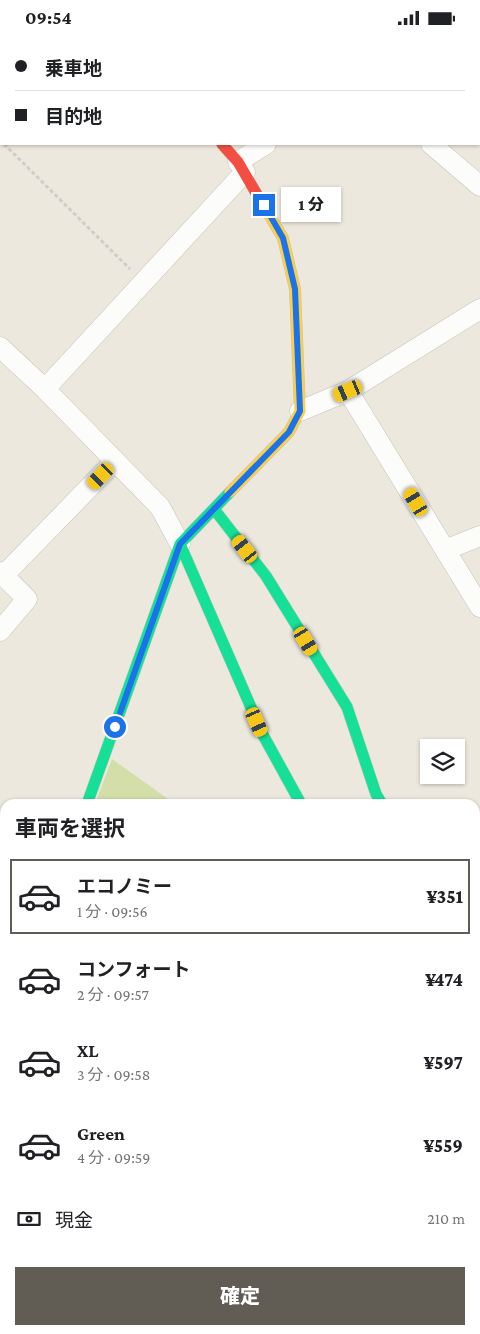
<!DOCTYPE html>
<html lang="ja">
<meta charset="utf-8">
<style>
:root{--surface:#fff;--page:#f6f6f6;--text:#202124;--muted:#757577;--line:#e0e0e0;--accent:#615d54}
body{margin:0;font-family:"Crimson Pro","Noto Sans JP",serif;background:var(--page);color:var(--text);height:100vh;display:flex;flex-direction:column;font-size:19px;white-space:nowrap}
*{box-sizing:border-box;margin:0}
p{font-size:16px;color:var(--muted)}
.icon{flex:none;width:28px;height:28px;fill:none;stroke:currentColor;stroke-width:2;stroke-linecap:round;stroke-linejoin:round}
.map{position:relative;flex:1;overflow:hidden}
.side{position:absolute;left:0px;top:764px;width:480px;height:536px;display:flex;flex-direction:column;background:var(--surface);border-radius:15px 15px 0 0;box-shadow:0 1px 4px #0004}
.side>*{flex:none}
.guide{position:absolute;left:0px;top:0px;width:480px;height:110px;box-shadow:0 1px 4px #0004;display:grid;align-content:center;height:110px;padding:0 15px;background:var(--surface)}
.tools{position:absolute;left:420px;top:704px;display:grid;gap:10px}
.tools a{display:grid;place-items:center;width:45px;height:45px;border-radius:0px;background:var(--surface);box-shadow:0 1px 4px #0004;font-size:25px}
.end{position:absolute;width:22px;height:22px;margin:-11px;border:6px solid #1a73e8;background:#fff;box-shadow:0 0 0 2px #fff}
.from{border-radius:50%}
.bubble{position:absolute;height:35px;border-radius:0px;background:var(--surface);box-shadow:0 1px 4px #0004;font-size:16px;font-weight:800;line-height:35px;text-align:center}
.car{position:absolute;width:15px;height:30px;margin:-15px -8px;border-radius:6px;box-shadow:0 0 4px 1px #0007;background:linear-gradient(#f5c518 24%,#345 0 40%,#f5c518 0 76%,#345 0 86%,#f5c518 0)}
.guide b{display:flex;align-items:center;gap:18px;height:48px;font-size:19px}
.guide b+b{border-top:1px solid var(--line)}
.guide i{width:12px;height:12px;background:var(--text)}
ul{padding:0;list-style:none}
li{display:flex;align-items:center;gap:15px;height:75px;margin:0 10px 8px;padding:0 5px;border:2px solid transparent;border-radius:0px}
li div{flex:1}
li b{display:block;font-size:19px}
li em{font-style:normal;font-weight:800}
li.selected{border-color:var(--accent)}
li>.icon{width:45px;height:45px;stroke-width:1.5}
h2{padding:0 15px;font-size:22px;line-height:60px}
.pay{display:flex;align-items:center;gap:12px;height:55px;padding:0 15px;font-size:19px}
.pay p{margin-inline-start:auto}
.cta{display:flex;gap:10px;margin-top:auto;padding:10px 15px}
.cta a{flex:1;height:58px;border-radius:0px;background:var(--accent);color:#fff;font-size:20px;font-weight:800;line-height:58px;text-align:center}
.status{display:flex;justify-content:space-between;align-items:center;height:35px;padding:0 25px;background:var(--surface);direction:ltr}
.status svg{height:14px;fill:currentColor}
.map>svg:first-child{display:block}
.green{fill:#d3dea9}
.lines{fill:none;stroke-linecap:round;stroke-linejoin:round}
.lane-casing{stroke:#c6c2b9;stroke-width:11}
.street-casing{stroke:#c6c2b9;stroke-width:21}
.fast-casing{stroke:#c6c2b9;stroke-width:12}
.slow-casing{stroke:#c6c2b9;stroke-width:12}
.jam-casing{stroke:#c6c2b9;stroke-width:12}
.path{stroke:#cececa;stroke-width:3;stroke-dasharray:4 2.5;stroke-linecap:butt}
.lane{stroke:#fcfcfa;stroke-width:10}
.street{stroke:#fcfcfa;stroke-width:20}
.fast{stroke:#16e098;stroke-width:11}
.slow{stroke:#ffcf43;stroke-width:11}
.jam{stroke:#f24e42;stroke-width:11}
.route{stroke:#1a73e8;stroke-width:6}
</style>
<div class="status"><b>09:54</b><svg viewBox="0 0 49 12"><path d="M0 12V9h3v3zM5 12V6h3v6zM10 12V3h3v9zM15 12V0h3v12zM26 1h20v11H26zM47 4h2v5h-2z"/></svg></div>
<div class="map">
<svg width="480" height="1299" viewBox="0 0 480 1299">
<rect width="100%" height="100%" fill="#ede8dd"/>
<path class="green" d="M 112,724 L 175,769 L 95,769 Z"/>
<g class="lines">
<defs>
<path id="lane" d="M 231,1295 L 238,1299
M 312,1295 L 316,1299
M 120,1299 L 123,1295
M 273,1299 L 276,1295"/>
<path id="street" d="M 110,0 L 111,1
M 75,1 L 77,0
M 429,1 L 431,0
M 0,80 L 1,78
M 431,109 L 480,151
M 238,127 L 266,109
M 0,312 L 45,354 L 160,472 L 180,509
M 45,354 L 245,137
M 348,356 L 480,572
M 300,376 L 348,356 L 480,274
M 445,515 L 480,501
M 0,537 L 27,564 L 0,596
M 3,541 L 115,426
M 0,813 L 5,818
M 475,847 L 480,851
M 0,990 L 5,978
M 475,1231 L 480,1227
M 401,1299 L 406,1295"/>
<path id="fast" d="M 214,474 L 266,541 L 347,672 L 376,759 L 382,769
M 180,509 L 263,700 L 301,769
M 87,769 L 180,509 L 230,457
M 475,1020 L 480,1028"/>
<path id="slow" d="M 230,457 L 289,397 L 300,376 L 295,254 L 283,203 L 259,163"/>
<path id="jam" d="M 222,109 L 238,127 L 259,163"/>
</defs>
<use href="#lane" class="lane-casing"/>
<use href="#street" class="street-casing"/>
<use href="#fast" class="fast-casing"/>
<use href="#slow" class="slow-casing"/>
<use href="#jam" class="jam-casing"/>
<path class="path" d="M 290,0 L 292,1
M 0,104 L 1,106
M 4,109 L 130,234
M 0,1238 L 5,1240
M 90,1295 L 96,1299"/>
<use href="#lane" class="lane"/>
<use href="#street" class="street"/>
<use href="#fast" class="fast"/>
<use href="#slow" class="slow"/>
<use href="#jam" class="jam"/>
</g>
<g class="lines">
<path class="route" d="M 115,692 L 180,509 L 289,397 L 300,376 L 295,254 L 283,203 L 264,170"/>
</g>
</svg>
<div class="tools">
<a><svg class="icon" aria-label="layers" viewBox="0 0 24 24"><path d="M12 4l9 5-9 5-9-5zM3 14l9 5 9-5"/></svg></a>
</div>
<i class="end from" style="left:115px;top:692px"></i>
<i class="end" style="left:264px;top:170px"></i>
<div class="bubble" style="left:281px;top:152px;width:60px">1 分</div>
<i class="car" style="left:348px;top:356px;rotate:247deg"></i>
<i class="car" style="left:101px;top:441px;rotate:224deg"></i>
<i class="car" style="left:416px;top:467px;rotate:329deg"></i>
<i class="car" style="left:245px;top:514px;rotate:322deg"></i>
<i class="car" style="left:306px;top:606px;rotate:149deg"></i>
<i class="car" style="left:257px;top:687px;rotate:156deg"></i>
<div class="guide">
<b><i class="from"></i>乗車地</b>
<b><i></i>目的地</b>
</div>
<section class="side">
<h2>車両を選択</h2>
<ul>
<li class="selected"><svg class="icon" aria-label="car" viewBox="0 0 24 24"><path d="M5 17H2v-5l4-1 3-4h7l3 4 3 1v5h-3M9 17h6M6 11h13"/><circle cx="7" cy="17" r="2"/><circle cx="17" cy="17" r="2"/></svg><div><b>エコノミー</b><p>1 分 · 09:56</p></div><em>¥351</em></li>
<li><svg class="icon" aria-label="car" viewBox="0 0 24 24"><path d="M5 17H2v-5l4-1 3-4h7l3 4 3 1v5h-3M9 17h6M6 11h13"/><circle cx="7" cy="17" r="2"/><circle cx="17" cy="17" r="2"/></svg><div><b>コンフォート</b><p>2 分 · 09:57</p></div><em>¥474</em></li>
<li><svg class="icon" aria-label="car" viewBox="0 0 24 24"><path d="M5 17H2v-5l4-1 3-4h7l3 4 3 1v5h-3M9 17h6M6 11h13"/><circle cx="7" cy="17" r="2"/><circle cx="17" cy="17" r="2"/></svg><div><b>XL</b><p>3 分 · 09:58</p></div><em>¥597</em></li>
<li><svg class="icon" aria-label="car" viewBox="0 0 24 24"><path d="M5 17H2v-5l4-1 3-4h7l3 4 3 1v5h-3M9 17h6M6 11h13"/><circle cx="7" cy="17" r="2"/><circle cx="17" cy="17" r="2"/></svg><div><b>Green</b><p>4 分 · 09:59</p></div><em>¥559</em></li>
</ul>
<div class="pay"><svg class="icon" aria-label="cash" viewBox="0 0 24 24"><path d="M3 7h18v10H3z"/><circle cx="12" cy="12" r="2"/></svg>現金<p>210 m</p></div>
<div class="cta"><a>確定</a></div>
</section>
</div>
